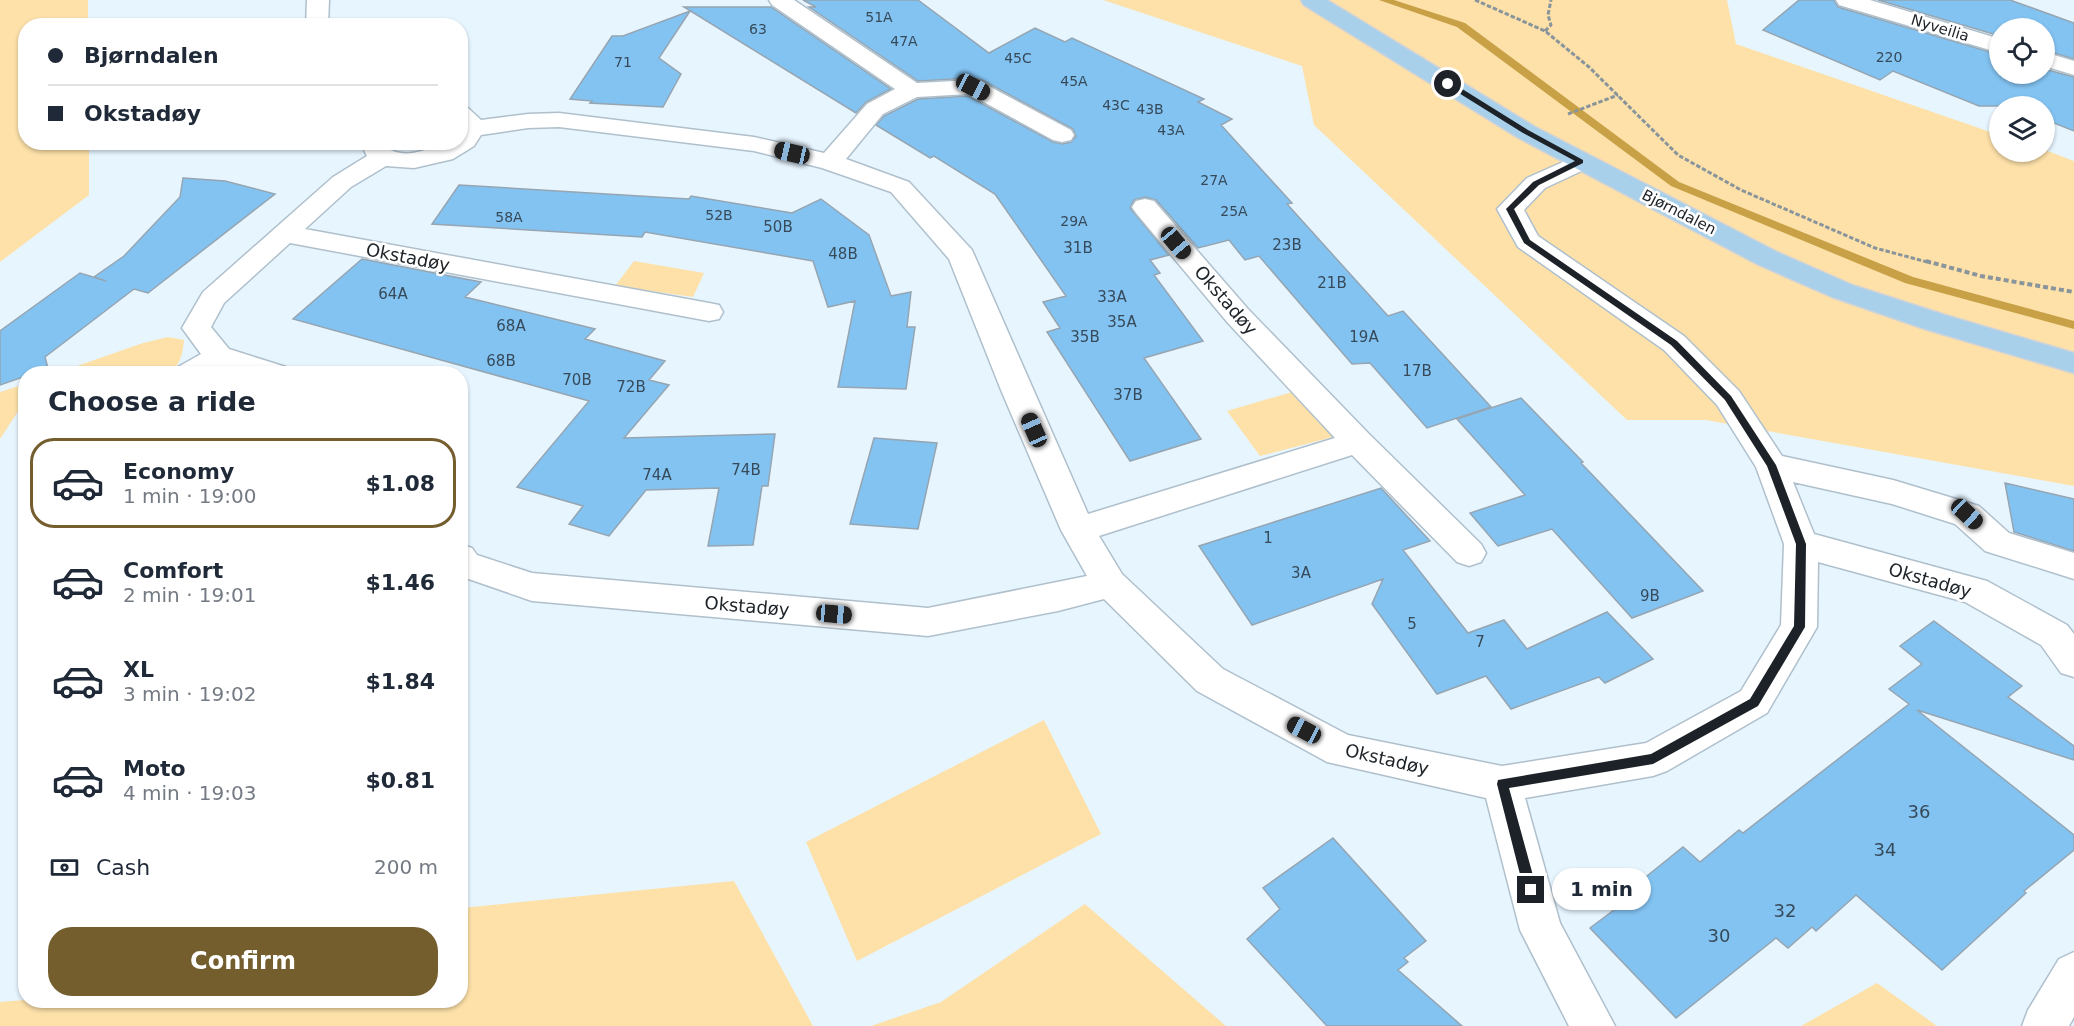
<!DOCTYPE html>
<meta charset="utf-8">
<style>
:root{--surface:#fff;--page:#f2f2f3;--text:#1f2937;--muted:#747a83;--line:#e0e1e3;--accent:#745e2e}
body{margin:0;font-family:"DejaVu Sans",sans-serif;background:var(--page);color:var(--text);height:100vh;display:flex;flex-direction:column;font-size:22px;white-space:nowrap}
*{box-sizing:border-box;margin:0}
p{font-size:20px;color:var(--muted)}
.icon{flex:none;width:33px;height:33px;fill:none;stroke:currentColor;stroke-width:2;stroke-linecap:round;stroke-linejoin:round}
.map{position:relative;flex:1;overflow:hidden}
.drawer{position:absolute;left:18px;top:366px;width:450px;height:642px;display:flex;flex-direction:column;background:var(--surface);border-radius:24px;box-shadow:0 2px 4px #0004}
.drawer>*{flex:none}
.hud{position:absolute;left:18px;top:18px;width:450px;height:132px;border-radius:24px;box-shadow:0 2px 4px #0004;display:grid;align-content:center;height:132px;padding:0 30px;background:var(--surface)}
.tools{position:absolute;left:1989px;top:18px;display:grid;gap:12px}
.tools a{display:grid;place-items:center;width:66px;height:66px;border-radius:50%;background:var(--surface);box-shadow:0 2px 4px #0004;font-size:30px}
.end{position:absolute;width:27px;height:27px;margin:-14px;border:8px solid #1c2227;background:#fff;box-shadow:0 0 0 3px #fff}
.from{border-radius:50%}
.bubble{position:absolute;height:42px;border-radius:21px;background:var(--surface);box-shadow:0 2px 4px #0004;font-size:20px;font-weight:800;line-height:42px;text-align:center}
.car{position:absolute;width:18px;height:36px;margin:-18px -9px;border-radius:8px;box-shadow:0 0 4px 2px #0007;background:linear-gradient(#222 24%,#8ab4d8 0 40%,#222 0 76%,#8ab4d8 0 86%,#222 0)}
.hud b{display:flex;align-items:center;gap:21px;height:57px;font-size:22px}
.hud b+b{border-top:2px solid var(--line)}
.hud i{width:15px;height:15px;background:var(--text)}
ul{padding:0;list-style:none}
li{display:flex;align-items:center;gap:18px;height:90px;margin:0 12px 9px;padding:0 18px;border:3px solid transparent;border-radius:24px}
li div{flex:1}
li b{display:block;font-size:22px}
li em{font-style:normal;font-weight:800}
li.selected{border-color:var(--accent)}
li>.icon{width:54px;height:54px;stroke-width:1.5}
h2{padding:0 30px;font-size:27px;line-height:72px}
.pay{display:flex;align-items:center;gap:15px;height:66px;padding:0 30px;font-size:22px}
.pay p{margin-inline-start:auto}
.cta{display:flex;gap:12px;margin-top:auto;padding:12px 30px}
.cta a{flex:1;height:69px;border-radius:24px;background:var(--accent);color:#fff;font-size:24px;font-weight:800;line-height:69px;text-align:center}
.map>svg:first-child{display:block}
.green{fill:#fde1a9}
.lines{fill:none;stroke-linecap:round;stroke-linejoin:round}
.stream{fill:#c8a046;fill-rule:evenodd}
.building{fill:#83c3f2;stroke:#95a5b1;stroke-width:1.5}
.minor-casing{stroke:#afc0cc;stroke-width:3}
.major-casing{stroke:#d2d3d4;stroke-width:3}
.path-far1{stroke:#89949b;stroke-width:3;stroke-dasharray:4.5 2;stroke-linecap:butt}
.path{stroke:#89949b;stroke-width:4;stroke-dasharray:5 3;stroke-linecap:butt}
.minor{fill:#fff;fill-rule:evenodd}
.major{fill:#a9d0eb;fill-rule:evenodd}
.route{fill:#1c2227}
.labels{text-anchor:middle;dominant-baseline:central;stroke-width:5;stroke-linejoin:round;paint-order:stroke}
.far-number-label{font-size:14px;fill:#364a5a}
.far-street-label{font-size:15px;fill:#1c2227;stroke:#fff}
.number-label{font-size:15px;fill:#364a5a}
.street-label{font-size:18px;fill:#1c2227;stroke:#fff}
.near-number-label{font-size:18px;fill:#364a5a}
</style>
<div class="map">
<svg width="2074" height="1026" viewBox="0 0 2074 1026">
<rect width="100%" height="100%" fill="#e7f5ff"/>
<path class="green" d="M 0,0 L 88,0 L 88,25 L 26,26 L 26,142 L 89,143 L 89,195 L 0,262 Z
M 1103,0 L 1727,0 L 1736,44 L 1999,135 L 2000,152 L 2045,150 L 2074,161 L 2074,486 L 1706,420 L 1627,420 L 1314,125 L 1302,66 Z
M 634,261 L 704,273 L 693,297 L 615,286 Z
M 168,337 L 184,340 C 183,353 180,367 168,373 L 57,373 L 143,343 Z
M 25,384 L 25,406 L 21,407 L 0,439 L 0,392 Z
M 1292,392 L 1337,436 L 1260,456 L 1227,411 Z
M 1044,720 L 1101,834 L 857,961 L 806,842 Z
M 734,881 L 813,1026 L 0,1026 L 0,1002 L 25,1000 L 460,1000 L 461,908 Z
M 1085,904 L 1226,1026 L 871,1026 L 941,1002 Z
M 1877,983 L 1937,1026 L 1801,1026 Z"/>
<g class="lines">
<path class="stream" d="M 1379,0 L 1394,0 L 1465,23 L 1679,182 L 1913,277 L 2074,321 L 2074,329 L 1905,283 L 1671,186 L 1457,27 Z"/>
</g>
<path class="building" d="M 803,0 L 918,0 L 989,53 L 1035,28 L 1065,42 L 1072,38 L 1204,99 L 1198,102 L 1232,119 L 1221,125 L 1292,203 L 1287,204 L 1388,316 L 1403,311 L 1491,407 L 1427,428 L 1370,363 L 1352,364 L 1259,256 L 1245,260 L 1229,240 L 1198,248 L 1156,200 L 1145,197 L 1134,200 L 1130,208 L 1169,255 L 1150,260 L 1160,273 L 1154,275 L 1203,341 L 1144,358 L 1201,439 L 1130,461 L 1047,332 L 1060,328 L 1043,302 L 1066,296 L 995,194 L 934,156 L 930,158 L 876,125 L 884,116 L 918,99 L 968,96 L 1053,142 L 1062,144 L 1071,142 L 1076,136 L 1073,129 L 982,80 L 973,78 L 918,81 L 809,7 L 816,7 Z
M 1799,0 L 1834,0 L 1838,7 L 2000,55 L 2000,74 L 2044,74 L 2044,69 L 2074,77 L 2074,131 L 2044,119 L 2044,106 L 1979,106 L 1893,71 L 1880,80 L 1763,30 Z
M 1878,0 L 2010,0 L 2074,23 L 2074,59 L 2044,50 L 2044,28 L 2000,28 L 2000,36 Z
M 684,7 L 771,7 L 891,89 L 866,102 L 856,113 Z
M 690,11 L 659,58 L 681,74 L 663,107 L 590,103 L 592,101 L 570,99 L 612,36 L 623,36 Z
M 183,178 L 225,181 L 275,194 L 148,293 L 134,289 L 45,357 L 48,368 L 26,374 L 26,376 L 0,385 L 0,331 L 80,273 L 106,281 L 94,277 L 124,256 L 180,197 Z
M 459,185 L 689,199 L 691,196 L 792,213 L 821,199 L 869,235 L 891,296 L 911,292 L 907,327 L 915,327 L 906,389 L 838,387 L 855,301 L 828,307 L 813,261 L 645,232 L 642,237 L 432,224 Z
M 362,259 L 481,282 L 465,297 L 595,329 L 585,339 L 665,361 L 649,380 L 669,385 L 624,438 L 775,434 L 768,486 L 762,486 L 753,545 L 708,546 L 719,488 L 646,490 L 609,536 L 569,524 L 583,506 L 517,487 L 589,401 L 293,319 Z
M 1521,398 L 1583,462 L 1581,463 L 1703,591 L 1632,618 L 1552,529 L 1498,546 L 1470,513 L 1525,495 L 1457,419 Z
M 874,438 L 937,443 L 918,529 L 850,524 Z
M 2005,483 L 2074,499 L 2074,551 L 2014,532 Z
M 1381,488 L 1430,541 L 1403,550 L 1468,633 L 1504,620 L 1527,649 L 1607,612 L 1653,659 L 1605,683 L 1599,677 L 1511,709 L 1486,676 L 1437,694 L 1372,604 L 1383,579 L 1252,625 L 1199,546 Z
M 1934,621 L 2022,686 L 2008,697 L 2074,746 L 2074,760 L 1917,710 L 2074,835 L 2074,850 L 2024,891 L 2026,893 L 1942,970 L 1856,895 L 1816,931 L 1812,927 L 1788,948 L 1776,938 L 1676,1018 L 1590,928 L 1647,885 L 1642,880 L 1683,847 L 1700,862 L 1739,830 L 1743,833 L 1909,704 L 1889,689 L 1922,664 L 1900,646 Z
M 1333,838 L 1426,941 L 1404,958 L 1408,962 L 1398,970 L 1462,1026 L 1327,1026 L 1247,939 L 1280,909 L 1263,888 Z"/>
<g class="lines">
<defs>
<path id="minor" d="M 307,0 L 329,0 L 328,26 L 306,26 Z
M 769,0 L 794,0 L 917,83 L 973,80 L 981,82 L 1071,130 L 1074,135 L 1071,140 L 1062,142 L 1053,140 L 969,94 L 917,97 L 883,114 L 846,159 L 909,182 L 972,250 L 1088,514 L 1335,438 L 1228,323 L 1136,213 L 1132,207 L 1136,201 L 1145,199 L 1154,201 L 1248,309 L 1369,434 L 1481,544 L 1486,553 L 1481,562 L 1469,566 L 1457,562 L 1352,455 L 1099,536 L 1122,574 L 1223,669 L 1348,735 L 1502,766 L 1646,743 L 1741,691 L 1781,625 L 1784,544 L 1756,467 L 1717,405 L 1664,350 L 1518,247 L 1497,209 L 1527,178 L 1581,154 L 1590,157 L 1594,162 L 1590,167 L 1545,188 L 1524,210 L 1538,236 L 1684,336 L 1739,391 L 1782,456 L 1893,480 L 1979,506 L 2009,533 L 2074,553 L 2074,579 L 1985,551 L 1955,524 L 1892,504 L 1793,482 L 1814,534 L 1987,581 L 2067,625 L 2074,634 L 2074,677 L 2061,673 L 2041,645 L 1965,602 L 1818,562 L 1817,627 L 1767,713 L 1667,771 L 1653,776 L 1525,798 L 1560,923 L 1615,1026 L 1569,1026 L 1520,930 L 1486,798 L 1327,762 L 1197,691 L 1104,599 L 1058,611 L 928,636 L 532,601 L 460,576 L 460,544 L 472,548 L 477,555 L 532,573 L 928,608 L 1087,576 L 1061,530 L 1001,390 L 949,259 L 891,192 L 822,168 L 754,151 L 559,127 L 528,128 L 481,135 L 474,146 L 453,159 L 414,168 L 386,166 L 351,187 L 305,229 L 709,303 L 719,305 L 723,312 L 719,319 L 709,321 L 290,243 L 224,303 L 211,327 L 229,349 L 286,367 L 290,374 L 241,374 L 222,367 L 212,374 L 174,374 L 178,367 L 201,354 L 182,328 L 203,292 L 333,177 L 367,156 L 360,142 L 385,142 L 387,148 C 411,163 436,142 460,142 L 460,106 L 468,108 L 481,120 L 528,114 L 559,113 L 754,137 L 824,153 L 867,104 L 895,89 L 772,5 Z
M 1836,0 L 1870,0 L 2000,39 L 2000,53 L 1839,5 Z
M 2044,52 L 2074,61 L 2074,75 L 2044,66 Z
M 2074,952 L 2074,1017 L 2069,1026 L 2022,1026 L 2028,1010 L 2059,959 Z"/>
<path id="major" d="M 1301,0 L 1327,0 L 1535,127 L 1777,252 L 1852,285 L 1945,315 L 2074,353 L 2074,373 L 1925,329 L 1832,297 L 1757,264 L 1517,137 L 1304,5 Z"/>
</defs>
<use href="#minor" class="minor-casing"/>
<use href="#major" class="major-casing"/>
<path class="path-far1" d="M 1475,0 L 1545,31 L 1589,67 L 1678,155 L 1741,190 L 1875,248 L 1931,263
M 1545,31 L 1551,25 L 1548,15 L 1551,0
M 1568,114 L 1618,95"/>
<path class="path" d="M 1926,261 L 1981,276 L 2074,292"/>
<use href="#minor" class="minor"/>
<use href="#major" class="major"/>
</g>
<path class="route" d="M 1446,82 L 1451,82 L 1528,130 L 1583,160 L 1583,163 L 1539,185 L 1514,209 L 1530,240 L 1677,341 L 1731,396 L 1776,465 L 1806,544 L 1805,627 L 1758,706 L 1653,764 L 1509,788 L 1537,890 L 1531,896 L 1524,890 L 1497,784 L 1498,780 L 1651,754 L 1750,699 L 1794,626 L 1796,544 L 1767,466 L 1725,400 L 1671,345 L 1524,243 L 1506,209 L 1533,182 L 1575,161 L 1523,133 L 1446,85 Z"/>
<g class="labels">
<g class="far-number-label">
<text x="879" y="17">51A</text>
<text x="758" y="29">63</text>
<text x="904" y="41">47A</text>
<text x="1889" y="57">220</text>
<text x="1018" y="58">45C</text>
<text x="623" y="62">71</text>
<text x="1074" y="81">45A</text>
<text x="1116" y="105">43C</text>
<text x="1150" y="109">43B</text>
<text x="1171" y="130">43A</text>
<text x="1214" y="180">27A</text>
<text x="1234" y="211">25A</text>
<text x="719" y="215">52B</text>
<text x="509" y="217">58A</text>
<text x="1074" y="221">29A</text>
</g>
<g class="far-street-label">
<text transform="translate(1940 28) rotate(17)">Nyveilia</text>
<text transform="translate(1679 212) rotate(27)">Bjørndalen</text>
</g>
<g class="number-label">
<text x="778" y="227">50B</text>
<text x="1287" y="245">23B</text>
<text x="1078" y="248">31B</text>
<text x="843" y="254">48B</text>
<text x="1332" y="283">21B</text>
<text x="393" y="294">64A</text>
<text x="1112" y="297">33A</text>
<text x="1122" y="322">35A</text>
<text x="511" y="326">68A</text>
<text x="1085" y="337">35B</text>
<text x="1364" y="337">19A</text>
<text x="501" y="361">68B</text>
<text x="1417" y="371">17B</text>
<text x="577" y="380">70B</text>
<text x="631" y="387">72B</text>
<text x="1128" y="395">37B</text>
<text x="746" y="470">74B</text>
<text x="657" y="475">74A</text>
<text x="1268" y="538">1</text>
<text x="1301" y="573">3A</text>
<text x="1650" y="596">9B</text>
<text x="1412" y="624">5</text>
<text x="1480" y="642">7</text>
</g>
<g class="street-label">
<text transform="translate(408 257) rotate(11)">Okstadøy</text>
<text transform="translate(1226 300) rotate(49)">Okstadøy</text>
<text transform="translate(1930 580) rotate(16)">Okstadøy</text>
<text transform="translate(747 606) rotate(5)">Okstadøy</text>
<text transform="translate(1387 759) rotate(13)">Okstadøy</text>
</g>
<g class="near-number-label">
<text x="1919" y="811">36</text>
<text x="1885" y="849">34</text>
<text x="1785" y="910">32</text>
<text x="1719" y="935">30</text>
</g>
</g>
</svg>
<div class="tools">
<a><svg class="icon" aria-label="locate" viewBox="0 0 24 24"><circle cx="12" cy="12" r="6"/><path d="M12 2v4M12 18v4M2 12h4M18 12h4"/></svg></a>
<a><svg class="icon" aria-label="layers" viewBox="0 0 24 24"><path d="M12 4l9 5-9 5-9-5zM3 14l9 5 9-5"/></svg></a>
</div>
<i class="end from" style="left:1448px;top:84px"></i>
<i class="end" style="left:1531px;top:890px"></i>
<div class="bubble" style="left:1552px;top:868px;width:99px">1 min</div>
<i class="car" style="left:973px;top:87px;rotate:118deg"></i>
<i class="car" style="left:792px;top:153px;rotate:283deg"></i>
<i class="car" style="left:1176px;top:243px;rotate:140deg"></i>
<i class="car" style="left:1034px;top:430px;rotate:336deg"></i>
<i class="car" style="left:1967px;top:514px;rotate:133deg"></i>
<i class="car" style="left:834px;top:614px;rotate:95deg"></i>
<i class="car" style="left:1304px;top:730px;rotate:298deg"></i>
<div class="hud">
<b><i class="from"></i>Bjørndalen</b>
<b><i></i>Okstadøy</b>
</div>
<section class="drawer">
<h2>Choose a ride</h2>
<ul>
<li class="selected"><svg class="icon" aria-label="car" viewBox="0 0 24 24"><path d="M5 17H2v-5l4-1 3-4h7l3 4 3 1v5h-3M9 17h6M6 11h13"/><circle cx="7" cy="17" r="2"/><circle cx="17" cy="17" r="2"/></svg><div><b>Economy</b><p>1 min · 19:00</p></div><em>$1.08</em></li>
<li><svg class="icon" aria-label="car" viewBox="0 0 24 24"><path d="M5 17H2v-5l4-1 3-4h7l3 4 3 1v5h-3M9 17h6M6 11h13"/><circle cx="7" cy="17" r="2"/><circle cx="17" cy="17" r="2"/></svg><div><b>Comfort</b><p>2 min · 19:01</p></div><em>$1.46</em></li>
<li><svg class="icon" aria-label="car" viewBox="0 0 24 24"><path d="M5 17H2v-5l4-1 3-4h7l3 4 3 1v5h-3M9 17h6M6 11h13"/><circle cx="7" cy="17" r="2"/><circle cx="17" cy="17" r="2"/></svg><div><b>XL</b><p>3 min · 19:02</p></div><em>$1.84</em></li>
<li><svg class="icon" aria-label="car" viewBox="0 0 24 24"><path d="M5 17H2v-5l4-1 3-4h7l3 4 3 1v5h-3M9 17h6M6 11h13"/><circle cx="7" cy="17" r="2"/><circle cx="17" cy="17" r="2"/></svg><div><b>Moto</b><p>4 min · 19:03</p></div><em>$0.81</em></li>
</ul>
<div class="pay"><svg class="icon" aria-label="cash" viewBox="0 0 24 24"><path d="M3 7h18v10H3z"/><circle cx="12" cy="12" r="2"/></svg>Cash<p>200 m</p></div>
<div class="cta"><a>Confirm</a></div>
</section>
</div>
